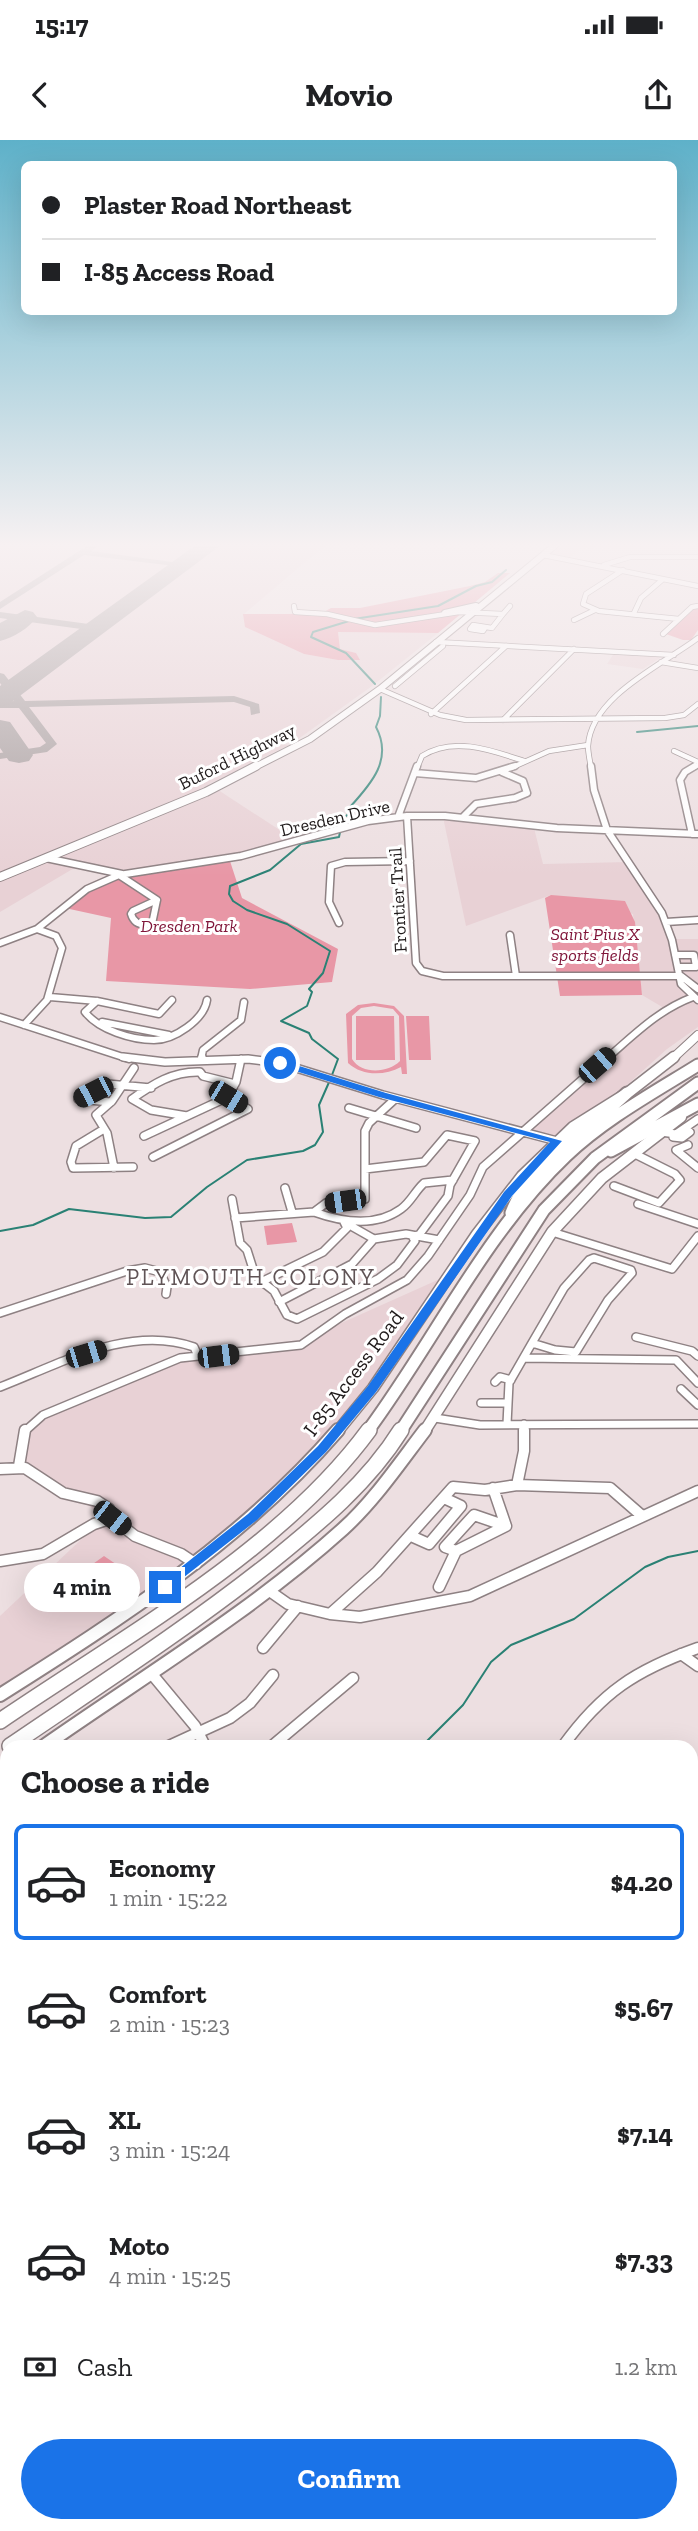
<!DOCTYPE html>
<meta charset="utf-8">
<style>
:root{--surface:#fff;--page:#f6f6f6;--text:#202124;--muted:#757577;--line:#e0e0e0;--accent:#1a73e8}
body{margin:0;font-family:"Zilla Slab",serif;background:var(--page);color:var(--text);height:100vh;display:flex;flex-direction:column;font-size:26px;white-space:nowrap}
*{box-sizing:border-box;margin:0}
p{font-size:23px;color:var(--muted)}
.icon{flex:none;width:38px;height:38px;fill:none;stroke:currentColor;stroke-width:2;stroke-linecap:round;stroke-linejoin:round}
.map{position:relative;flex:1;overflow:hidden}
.sheet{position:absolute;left:0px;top:1600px;width:698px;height:793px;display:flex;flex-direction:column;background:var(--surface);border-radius:21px 21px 0 0;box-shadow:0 7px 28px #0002}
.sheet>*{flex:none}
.banner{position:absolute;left:21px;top:21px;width:656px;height:154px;border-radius:10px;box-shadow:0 7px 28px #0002;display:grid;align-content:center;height:154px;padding:0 21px;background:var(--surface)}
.end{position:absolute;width:32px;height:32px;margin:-16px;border:9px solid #1a73e8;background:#fff;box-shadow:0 0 0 4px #fff}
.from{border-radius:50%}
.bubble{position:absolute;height:49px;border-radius:24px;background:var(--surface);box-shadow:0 7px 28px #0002;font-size:23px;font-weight:800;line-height:49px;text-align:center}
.car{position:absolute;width:21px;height:42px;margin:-21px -10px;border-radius:9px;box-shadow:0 0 5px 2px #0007;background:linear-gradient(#222 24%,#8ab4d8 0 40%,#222 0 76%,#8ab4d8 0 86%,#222 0)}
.banner b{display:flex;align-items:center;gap:24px;height:66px;font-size:26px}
.banner b+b{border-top:2px solid var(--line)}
.banner i{width:18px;height:18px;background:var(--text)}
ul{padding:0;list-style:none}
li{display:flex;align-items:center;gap:21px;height:116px;margin:0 14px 10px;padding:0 7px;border:4px solid transparent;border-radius:10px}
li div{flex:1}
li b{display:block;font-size:26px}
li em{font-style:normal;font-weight:800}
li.current{border-color:var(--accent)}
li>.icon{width:63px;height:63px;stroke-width:1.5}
h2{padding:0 21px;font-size:32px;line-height:84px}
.pay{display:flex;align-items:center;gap:18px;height:77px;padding:0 21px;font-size:26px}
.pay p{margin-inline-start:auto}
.action{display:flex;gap:14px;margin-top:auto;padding:14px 21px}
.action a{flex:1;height:80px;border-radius:42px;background:var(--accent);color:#fff;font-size:28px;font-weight:800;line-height:80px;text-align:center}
.status{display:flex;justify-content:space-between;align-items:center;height:49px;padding:0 35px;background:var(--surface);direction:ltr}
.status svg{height:19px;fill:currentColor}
header{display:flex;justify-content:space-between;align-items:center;height:91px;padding:0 21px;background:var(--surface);font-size:32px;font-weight:800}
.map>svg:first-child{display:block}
.built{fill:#e8d1d5}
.green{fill:#e897a6;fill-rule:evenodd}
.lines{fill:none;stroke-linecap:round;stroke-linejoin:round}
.stream-far1{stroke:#2a8174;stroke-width:2}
.stream{stroke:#2a8174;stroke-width:2.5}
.taxiway{fill:#a69c9d;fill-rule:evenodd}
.runway{fill:#a69c9d;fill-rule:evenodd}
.minor-far4-casing{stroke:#8e8183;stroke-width:6}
.minor-far3-casing{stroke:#8e8183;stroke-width:9}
.minor-far2-casing{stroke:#8e8183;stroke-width:10}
.minor-far1-casing{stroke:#8e8183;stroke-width:13}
.minor-casing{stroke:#8e8183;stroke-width:16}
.major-far3-casing{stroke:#8e8183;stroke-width:8}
.major-far2-casing{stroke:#8e8183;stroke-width:10}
.major-far1-casing{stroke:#8e8183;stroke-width:13}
.major-casing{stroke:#8e8183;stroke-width:16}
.highway-far1-casing{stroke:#8e8183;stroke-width:15}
.highway-casing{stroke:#8e8183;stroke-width:18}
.minor-far4{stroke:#fff;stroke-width:4.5}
.minor-far3{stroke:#fff;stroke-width:6}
.minor-far2{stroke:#fff;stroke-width:7}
.minor-far1{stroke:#fff;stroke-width:10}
.minor{stroke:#fff;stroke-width:12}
.major-far3{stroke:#fff;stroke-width:6}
.major-far2{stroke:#fff;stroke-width:8}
.major-far1{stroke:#fff;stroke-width:10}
.major{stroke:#fff;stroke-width:12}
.highway-far1{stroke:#fff;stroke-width:11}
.highway{stroke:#fff;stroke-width:15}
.route{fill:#1a73e8}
.labels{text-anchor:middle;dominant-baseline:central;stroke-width:6;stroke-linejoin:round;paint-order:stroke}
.far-street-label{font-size:18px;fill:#1f1a1a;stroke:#fff}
.far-park-label{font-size:18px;font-style:italic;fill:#80163a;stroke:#fff}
.street-label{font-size:21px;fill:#1f1a1a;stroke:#fff}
.neighbourhood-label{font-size:23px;letter-spacing:2px;fill:#605456;stroke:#fff}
</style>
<div class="status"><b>15:17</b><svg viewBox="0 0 49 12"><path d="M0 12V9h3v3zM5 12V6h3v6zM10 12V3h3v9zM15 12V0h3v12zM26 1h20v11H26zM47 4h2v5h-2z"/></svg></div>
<header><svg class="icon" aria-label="back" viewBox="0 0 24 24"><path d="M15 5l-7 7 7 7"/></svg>Movio<svg class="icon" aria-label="share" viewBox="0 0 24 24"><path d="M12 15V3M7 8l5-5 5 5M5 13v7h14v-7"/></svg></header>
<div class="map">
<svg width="698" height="2391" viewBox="0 0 698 2391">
<rect width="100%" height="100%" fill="#eddfe1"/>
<path class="built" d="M 0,402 L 329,402 L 244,474 L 245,487 L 304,514 L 338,520 L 359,520 L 356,513 L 340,509 L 338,492 L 438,493 L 372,546 L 294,602 L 277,604 L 289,605 L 209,644 L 298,702 L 230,721 L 126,734 L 81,724 L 0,772 Z
M 566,402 L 698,402 L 698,409 L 582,408 L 571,417 L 552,414 Z
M 615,512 L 663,516 L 643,529 L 607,524 Z
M 443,677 L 534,688 L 543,724 L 628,722 L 675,799 L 698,799 L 698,887 L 667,909 L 607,963 L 567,987 L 548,1004 L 542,998 L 520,993 L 604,920 L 669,871 L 642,855 L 633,774 L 551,755 L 466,786 Z
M 442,1138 L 346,1275 L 270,1354 L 199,1414 L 119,1473 L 0,1549 L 0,1476 L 105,1377 L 23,1320 L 26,1286 L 52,1269 L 105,1244 L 174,1221 L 299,1202 Z"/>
<path class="green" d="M 498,433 L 510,433 L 438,493 L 338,492 L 340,509 L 356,513 L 360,520 L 338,520 L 304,514 L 245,487 L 243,474 L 320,474 L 331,468 L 360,468 L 470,446 L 485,442 Z
M 698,467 L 698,490 L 691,500 L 683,500 L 666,494 L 693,469 Z
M 230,721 L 242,758 L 338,809 L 332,842 L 250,849 L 106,841 L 111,778 L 65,768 C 116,727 168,729 230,721 Z
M 551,755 L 625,761 L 635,782 L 642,855 L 560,856 L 545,758 Z
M 374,863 L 394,866 L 404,876 L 407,934 L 402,934 L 401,927 C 384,936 362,936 348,923 L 346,874 L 358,865 ZM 374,866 L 393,869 L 399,876 L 400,921 C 388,933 362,935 352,919 L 352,876 L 361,868 Z
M 356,876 L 394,876 L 395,920 L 356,920 Z
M 406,876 L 429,876 L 431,920 L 409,920 Z
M 292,1083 L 297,1102 L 267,1105 L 264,1086 Z
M 104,1416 L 129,1433 L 101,1454 L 76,1436 Z
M 698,1980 L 698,2080 L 691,2079 L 691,1981 Z"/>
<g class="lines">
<path class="stream-far1" d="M 354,479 L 438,466 L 476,446 L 492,442 L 506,430
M 349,481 L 313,492 L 311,497 L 346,513 L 375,544
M 637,592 L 698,586
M 332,687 L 351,672 L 350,667 C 372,643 393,619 376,587 L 380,576 L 381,557
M 332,935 L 338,919 L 312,899 L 309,893 L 281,881 L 307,866 L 312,852 L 309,849 L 323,833 L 330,811 L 287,784 L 247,770 L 233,761 L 229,754 L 230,746 L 270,730 L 301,704 L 339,697 L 340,692
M 0,1091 L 33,1085 L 69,1069 L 145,1078 L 171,1077 L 207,1047 L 247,1020 L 303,1011 L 315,1005 L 323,992 L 319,965 L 330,940
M 422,1606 L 463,1565 L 491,1522 L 511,1505 L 574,1479 L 645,1427 L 668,1417 L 698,1411"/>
<path class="stream" d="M 0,1892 L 7,1893
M 691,2052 L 698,2053"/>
<path class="taxiway" d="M 93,402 L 102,402 L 91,411 L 187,424 L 183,427 L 84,415 L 0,469 L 0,462 Z
M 0,472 L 96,485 L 101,488 L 96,491 L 0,478 Z
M 0,533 L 4,534 L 25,561 L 234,556 L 259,564 L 260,573 L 251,575 L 250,567 L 234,562 L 29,567 L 57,604 L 47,612 L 0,619 L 0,613 L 40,607 L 46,603 L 19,568 L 0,568 L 0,562 L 14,561 L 0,543 Z"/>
<path class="runway" d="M 200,402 L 225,402 L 9,564 L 0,566 L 0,546 Z
M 25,470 L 33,472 L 37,477 C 29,488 13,498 0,501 L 0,483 Z
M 0,580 L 10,582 L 33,615 L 29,621 L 19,623 L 9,621 L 0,608 Z"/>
<defs>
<path id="minor-far4" d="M 543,415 L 698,446
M 604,425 L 630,417 L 698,417
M 623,430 L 586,454 L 583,464 L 599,471 L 679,479
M 294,466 L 295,472 L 327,474 L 375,485 L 459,472 L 503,474 L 510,466
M 634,473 L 641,458 L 662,440
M 574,480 L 595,470
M 485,488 L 483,491 L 470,489 L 473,485 L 492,488 L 503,474
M 663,494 L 692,467 L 698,466
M 436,502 L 674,515
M 661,522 L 698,528
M 395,546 L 443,506
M 380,549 L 440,575 L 466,580 L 665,578 L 684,575 L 698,564
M 431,574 L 506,506
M 503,580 L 574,509
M 674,611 L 698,622
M 417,628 L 422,616 C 453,596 491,610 524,621
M 511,628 L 549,611 L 588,605
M 591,628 C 590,621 588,613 588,606 C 591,556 664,524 698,498
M 692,628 L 698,625"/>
<path id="minor-far3" d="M 591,626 L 594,650 L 607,690 L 662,773 L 672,800 L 681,844 L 698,860
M 415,633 L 476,638 L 515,626
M 407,676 L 416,823 L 422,831 L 443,836 L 681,836
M 398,677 L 417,626
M 463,677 L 476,664 L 515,658 L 527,653 L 523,641 L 502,632
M 692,694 L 680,640 L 685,632 L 695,626
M 46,718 L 122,734
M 119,735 L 157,760
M 157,760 L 152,784 C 142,786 134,784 131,774 L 133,771 Z
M 666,782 L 698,780
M 339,783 L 329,762 L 331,726 L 345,722 L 410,721
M 510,795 L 516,836
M 0,803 L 37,789 L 87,749 L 119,735 L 241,716 L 368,681 L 407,676 L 445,676 L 557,688 L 698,694
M 675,815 L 694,815 L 696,827 L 679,827
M 681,836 L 698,849
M 50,857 L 97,861 L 159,874 L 172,860
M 97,861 L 85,872 C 99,890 132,900 154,900 C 174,900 204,880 207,860
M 0,877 L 129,919
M 102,882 L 169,895
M 24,885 L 47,860 L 62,808 L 56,796 L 37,789
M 201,919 L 203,910 L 241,880 L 244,862
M 606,919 C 634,895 658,870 693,857"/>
<path id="minor-far2" d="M 123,917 L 165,922 L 248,919 L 280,923 L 383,955 L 557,1001
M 201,920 L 202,917
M 111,962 L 78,959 L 108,944 L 151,948
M 349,968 L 416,988
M 187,976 L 151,970 L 132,959 C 153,944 173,931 200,932 L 203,936 L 235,944
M 104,989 L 76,1006 L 71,1022 L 73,1028 L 133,1027
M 661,992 L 676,994 L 698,979
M 144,996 L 228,957 L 236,942 L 241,919
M 673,997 L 682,998 L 690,992
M 688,1005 L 676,1010 L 698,1028
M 153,1017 L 248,969 L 228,957
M 114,1028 L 107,993 L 96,975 L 112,961 L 134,928
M 614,1046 L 659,1063 L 680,1040 L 675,1034 L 633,1013
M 285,1048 L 292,1072
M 232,1059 L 240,1103 L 247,1110 L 254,1132 L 261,1141 L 274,1151 L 287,1175 L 297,1179 L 378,1139 L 397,1125 L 415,1101 L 412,1096 L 419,1095 L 448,1056 L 450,1045 L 475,1001 L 447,995 L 424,1022 L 365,1029
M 638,1064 L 698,1084
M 314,1072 C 342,1082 375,1088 401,1069 C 411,1062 415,1051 424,1043 L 453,1040
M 235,1078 L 314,1072 L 326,1063 L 365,1059 L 365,991 L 369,983 L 395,959
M 552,1092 L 672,1129 L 698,1096
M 594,1118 L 631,1130 L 632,1133 L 608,1160 L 576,1212 L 555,1210 L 532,1203 L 564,1148 L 589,1120 Z
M 261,1142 L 323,1112 L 347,1088 L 344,1082 L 374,1099
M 279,1162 L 352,1124 L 374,1099 L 406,1094 L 439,1100
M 0,1173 L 127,1131 L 145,1128 L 160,1132 L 167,1147 L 166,1154
M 636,1197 L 692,1211 L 698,1216
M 524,1218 L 676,1220 L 698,1243
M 495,1242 L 500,1237 L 511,1240
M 0,1247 C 60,1224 129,1184 194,1207 L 198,1216
M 681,1249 L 698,1265
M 481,1263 L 506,1263
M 435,1278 L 480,1285 L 698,1284
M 507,1284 L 509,1243 L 532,1203
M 524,1284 L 524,1292
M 24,1292 L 43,1275 L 180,1218 L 301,1205 L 345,1174 L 407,1140 L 428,1116 L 470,1055 L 483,1027 L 608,917"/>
<path id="minor-far1" d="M 19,1326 L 25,1290
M 0,1329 L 25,1328 L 63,1353 L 97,1361 L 109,1369 L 112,1378 L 135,1396 L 181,1414 L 196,1424
M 517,1345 L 610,1348 L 641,1375
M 411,1396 L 429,1404 L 461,1366 L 444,1358
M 456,1411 L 445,1407 L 474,1375 L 506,1386
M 0,1421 L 43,1414 L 94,1384 L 112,1378
M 439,1447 L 456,1411 L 506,1386 L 493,1348
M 268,1450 L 288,1464 L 330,1474 L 360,1477 L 470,1456 L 698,1351
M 330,1474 L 377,1432 L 453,1347 L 485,1350 L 517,1345 L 524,1311 L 524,1290
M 263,1508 L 298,1466
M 681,1514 L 698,1526
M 151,1533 L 195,1586 L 205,1606
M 169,1606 L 230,1578 L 250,1563 L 273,1535
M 272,1606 L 353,1538
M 563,1606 C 602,1552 636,1530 698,1508
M 0,1670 L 7,1676
M 0,1726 L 7,1722
M 0,1772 L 7,1772"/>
<path id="minor" d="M 0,1772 L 7,1772
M 0,1819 L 7,1819
M 691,1913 L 698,1912
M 0,2127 L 7,2125
M 691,2150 L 698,2158
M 206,2385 L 210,2391
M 470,2385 L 475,2391
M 410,2391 L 415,2385"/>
<path id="major-far3" d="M 445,473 L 476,466
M 253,628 L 310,599 L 380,549 L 559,402"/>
<path id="major-far2" d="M 0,737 L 206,652 L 256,626
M 672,919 L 698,895"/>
<path id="major-far1" d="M 337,1292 L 373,1248 L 477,1094 L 522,1036 L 573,987 L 629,952 L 674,917
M 424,1292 L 552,1092 L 602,1038 L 681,977"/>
<path id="major" d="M 0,1555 C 122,1478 243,1400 338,1290
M 44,1606 C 144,1536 252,1471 343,1389 C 374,1361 399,1324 425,1290
M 0,1637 L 7,1632"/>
<path id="highway-far1" d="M 611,1011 L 698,964
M 511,1073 C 532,1018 586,992 627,953
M 367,1292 C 434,1202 484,1094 566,1016 C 605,979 653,953 698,925
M 400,1292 L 544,1070 L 595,1018 L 698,943"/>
<path id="highway" d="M 0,1581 C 123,1497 280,1411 369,1290
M 10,1606 C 98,1546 188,1488 271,1422 C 319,1383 368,1343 401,1290"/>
</defs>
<use href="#minor-far4" class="minor-far4-casing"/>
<use href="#minor-far3" class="minor-far3-casing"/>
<use href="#minor-far2" class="minor-far2-casing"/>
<use href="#minor-far1" class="minor-far1-casing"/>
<use href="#minor" class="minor-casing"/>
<use href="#major-far3" class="major-far3-casing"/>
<use href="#major-far2" class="major-far2-casing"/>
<use href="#major-far1" class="major-far1-casing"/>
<use href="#major" class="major-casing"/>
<use href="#highway-far1" class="highway-far1-casing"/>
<use href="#highway" class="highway-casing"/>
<use href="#minor-far4" class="minor-far4"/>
<use href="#minor-far3" class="minor-far3"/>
<use href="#minor-far2" class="minor-far2"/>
<use href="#minor-far1" class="minor-far1"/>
<use href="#minor" class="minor"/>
<use href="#major-far3" class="major-far3"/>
<use href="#major-far2" class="major-far2"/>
<use href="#major-far1" class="major-far1"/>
<use href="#major" class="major"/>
<use href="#highway-far1" class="highway-far1"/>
<use href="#highway" class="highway"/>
</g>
<linearGradient id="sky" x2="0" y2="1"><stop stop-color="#5eb1c9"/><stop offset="0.55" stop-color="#f7f1f2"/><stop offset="1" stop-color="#f7f1f2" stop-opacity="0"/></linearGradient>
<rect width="698" height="736" fill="url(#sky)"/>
<path class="route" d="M 280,920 L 386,953 L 562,1001 L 512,1056 L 376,1252 L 326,1312 L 257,1380 L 165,1452 L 160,1451 L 160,1444 L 248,1374 L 318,1306 L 368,1246 L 504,1052 L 550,1002 L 379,957 L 276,925 L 275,923 Z"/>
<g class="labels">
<g class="far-street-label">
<text transform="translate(237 617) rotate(-26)">Buford Highway</text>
<text transform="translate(335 678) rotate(-13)">Dresden Drive</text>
<text transform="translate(398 760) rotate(-93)">Frontier Trail</text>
</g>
<g class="far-park-label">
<text x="189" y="786">Dresden Park</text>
<text x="595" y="794">Saint Pius X<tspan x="595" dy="21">sports fields</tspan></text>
</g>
<g class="street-label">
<text transform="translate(353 1233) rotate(-53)">I-85 Access Road</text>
</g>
<g class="neighbourhood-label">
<text x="251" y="1137">PLYMOUTH COLONY</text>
</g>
</g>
</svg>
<i class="end from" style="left:280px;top:923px"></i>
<i class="end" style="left:165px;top:1447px"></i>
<div class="bubble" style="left:24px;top:1423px;width:116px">4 min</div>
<i class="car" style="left:597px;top:925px;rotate:49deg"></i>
<i class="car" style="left:93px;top:952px;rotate:243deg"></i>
<i class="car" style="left:228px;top:957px;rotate:121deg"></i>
<i class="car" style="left:345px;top:1061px;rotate:262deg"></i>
<i class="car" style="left:86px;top:1214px;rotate:73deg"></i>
<i class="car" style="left:218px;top:1216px;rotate:83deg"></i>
<i class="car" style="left:112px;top:1378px;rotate:128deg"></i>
<div class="banner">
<b><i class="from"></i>Plaster Road Northeast</b>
<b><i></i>I-85 Access Road</b>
</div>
<section class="sheet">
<h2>Choose a ride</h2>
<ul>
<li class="current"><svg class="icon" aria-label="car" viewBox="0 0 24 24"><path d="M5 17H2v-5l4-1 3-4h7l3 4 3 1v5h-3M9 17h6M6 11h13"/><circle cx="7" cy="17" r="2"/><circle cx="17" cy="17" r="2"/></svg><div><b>Economy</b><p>1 min · 15:22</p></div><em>$4.20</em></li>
<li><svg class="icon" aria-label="car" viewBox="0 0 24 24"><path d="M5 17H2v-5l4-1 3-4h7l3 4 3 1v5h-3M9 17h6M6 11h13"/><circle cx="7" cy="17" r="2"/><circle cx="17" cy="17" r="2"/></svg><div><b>Comfort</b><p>2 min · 15:23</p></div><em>$5.67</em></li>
<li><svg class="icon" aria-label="car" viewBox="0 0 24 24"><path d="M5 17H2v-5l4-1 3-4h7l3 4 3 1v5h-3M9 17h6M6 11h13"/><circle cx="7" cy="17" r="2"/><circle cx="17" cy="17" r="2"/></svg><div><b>XL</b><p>3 min · 15:24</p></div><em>$7.14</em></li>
<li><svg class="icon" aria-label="car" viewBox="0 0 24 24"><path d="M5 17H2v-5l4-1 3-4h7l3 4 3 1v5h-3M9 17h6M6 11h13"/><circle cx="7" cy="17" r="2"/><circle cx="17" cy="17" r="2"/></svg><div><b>Moto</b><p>4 min · 15:25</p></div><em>$7.33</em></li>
</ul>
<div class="pay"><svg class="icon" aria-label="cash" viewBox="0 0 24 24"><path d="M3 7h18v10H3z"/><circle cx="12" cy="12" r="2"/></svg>Cash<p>1.2 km</p></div>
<div class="action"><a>Confirm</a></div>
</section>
</div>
